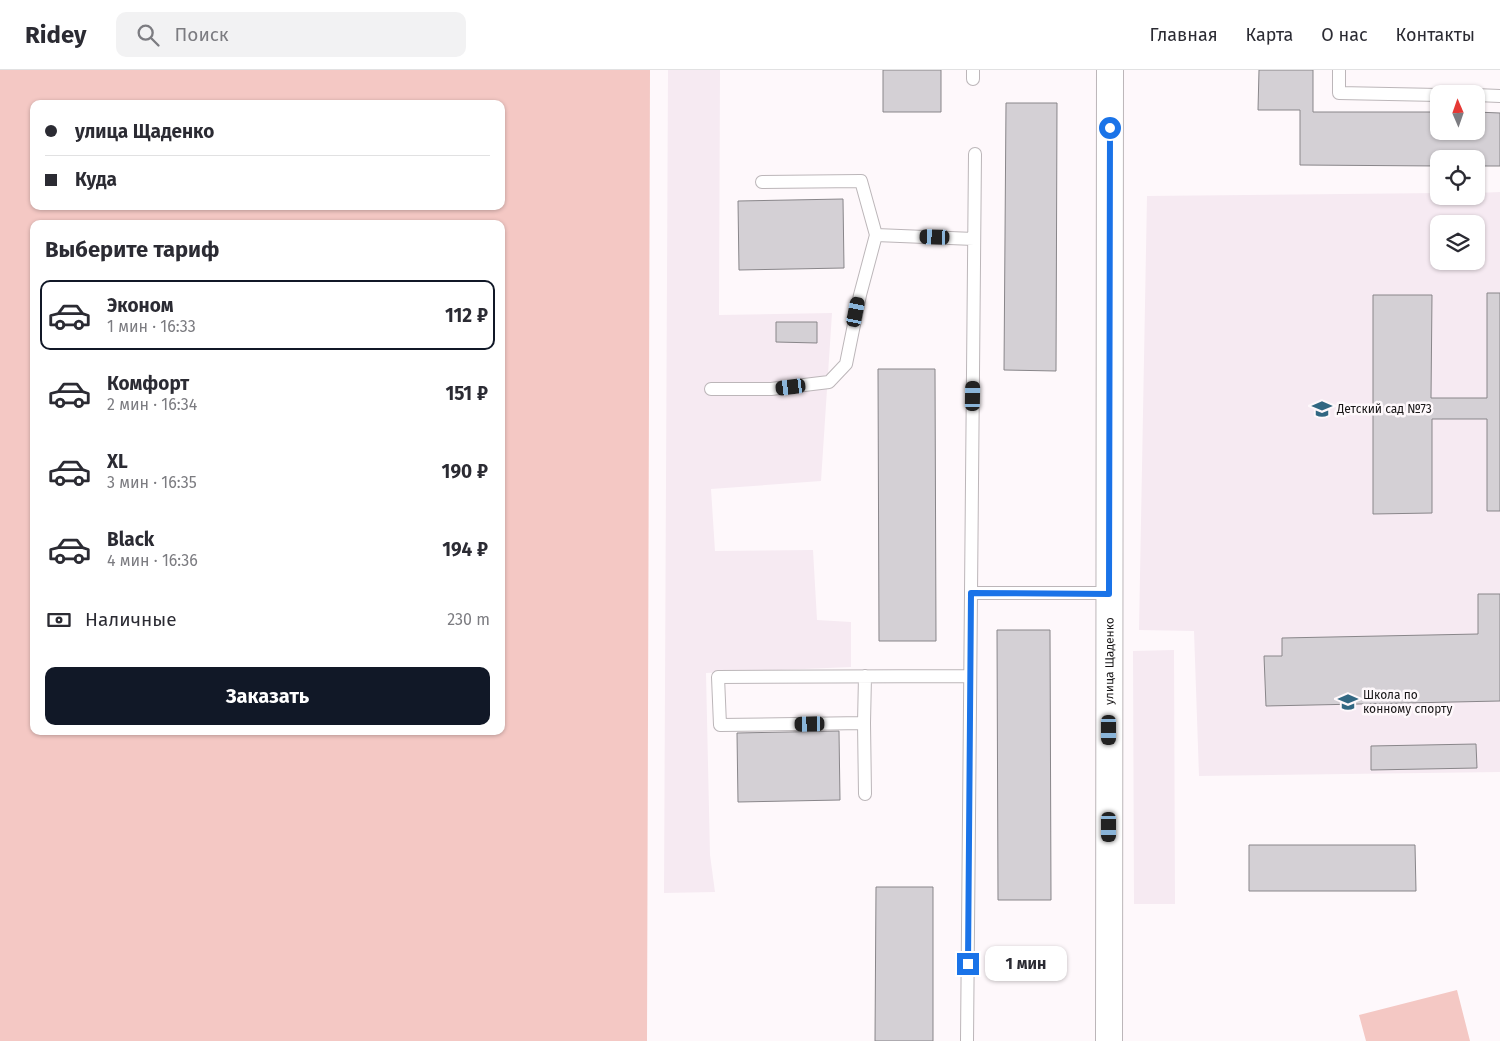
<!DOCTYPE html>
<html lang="ru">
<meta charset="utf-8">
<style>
:root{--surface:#fff;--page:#f2f2f3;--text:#2b2b33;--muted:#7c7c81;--line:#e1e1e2;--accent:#111827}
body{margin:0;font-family:"Fira Sans",sans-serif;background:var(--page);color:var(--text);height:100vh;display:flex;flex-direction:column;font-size:19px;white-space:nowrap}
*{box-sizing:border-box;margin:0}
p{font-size:16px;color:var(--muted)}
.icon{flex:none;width:28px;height:28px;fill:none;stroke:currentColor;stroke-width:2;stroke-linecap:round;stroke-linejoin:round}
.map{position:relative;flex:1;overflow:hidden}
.details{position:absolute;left:30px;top:150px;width:475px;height:515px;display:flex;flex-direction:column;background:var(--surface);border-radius:10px;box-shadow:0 1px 4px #0004}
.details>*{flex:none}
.top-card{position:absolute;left:30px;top:30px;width:475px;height:110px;border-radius:10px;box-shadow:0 1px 4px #0004;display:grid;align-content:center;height:110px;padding:0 15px;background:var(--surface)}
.needle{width:32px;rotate:358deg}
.fabs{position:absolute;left:1430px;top:15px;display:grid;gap:10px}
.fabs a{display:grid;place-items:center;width:55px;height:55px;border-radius:10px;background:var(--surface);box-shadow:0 1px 4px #0004;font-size:25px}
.end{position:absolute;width:22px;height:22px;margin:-11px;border:6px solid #1a73e8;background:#fff;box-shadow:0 0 0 2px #fff}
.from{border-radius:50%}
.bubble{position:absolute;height:35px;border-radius:10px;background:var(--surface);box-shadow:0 1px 4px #0004;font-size:16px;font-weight:700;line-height:35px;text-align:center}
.car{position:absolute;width:15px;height:30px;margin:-15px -8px;border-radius:6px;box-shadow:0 0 4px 1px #0007;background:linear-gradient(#222 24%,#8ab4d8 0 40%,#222 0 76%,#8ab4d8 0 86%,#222 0)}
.top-card b{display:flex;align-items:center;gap:18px;height:48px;font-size:19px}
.top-card b+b{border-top:1px solid var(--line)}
.top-card i{width:12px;height:12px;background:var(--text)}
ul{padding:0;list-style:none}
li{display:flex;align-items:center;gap:15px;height:70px;margin:0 10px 8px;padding:0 5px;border:2px solid transparent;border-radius:10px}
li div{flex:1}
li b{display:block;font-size:19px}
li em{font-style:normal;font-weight:700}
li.on{border-color:var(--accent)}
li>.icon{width:45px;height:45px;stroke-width:1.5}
h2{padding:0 15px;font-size:22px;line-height:60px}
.pay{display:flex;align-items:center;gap:12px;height:55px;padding:0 15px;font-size:19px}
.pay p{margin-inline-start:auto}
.button{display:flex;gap:10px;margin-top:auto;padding:10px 15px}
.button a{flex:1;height:58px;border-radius:10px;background:var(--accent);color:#fff;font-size:20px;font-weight:700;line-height:58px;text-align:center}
header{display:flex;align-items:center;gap:30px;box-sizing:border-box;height:70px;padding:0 25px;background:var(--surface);border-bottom:1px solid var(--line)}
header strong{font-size:24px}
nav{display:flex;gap:28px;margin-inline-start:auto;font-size:18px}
.search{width:350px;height:45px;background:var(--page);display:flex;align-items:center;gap:12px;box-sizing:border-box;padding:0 18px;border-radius:10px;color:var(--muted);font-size:19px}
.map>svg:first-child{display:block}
.built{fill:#f6eaf2;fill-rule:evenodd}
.green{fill:#f4c8c4;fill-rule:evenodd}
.building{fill:#d4d0d5;stroke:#89868a}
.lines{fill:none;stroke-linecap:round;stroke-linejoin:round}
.lane-casing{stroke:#bcb6b9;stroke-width:14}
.street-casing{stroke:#bcb6b9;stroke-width:28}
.lane{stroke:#fff;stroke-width:12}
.street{stroke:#fff;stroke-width:26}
.route{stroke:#1a73e8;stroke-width:6}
.labels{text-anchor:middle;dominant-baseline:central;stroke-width:5;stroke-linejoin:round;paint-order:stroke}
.poi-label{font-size:12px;fill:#171516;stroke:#fef8fb;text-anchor:start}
.street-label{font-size:12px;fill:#171516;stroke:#fef8fb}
</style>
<header>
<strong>Ridey</strong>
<div class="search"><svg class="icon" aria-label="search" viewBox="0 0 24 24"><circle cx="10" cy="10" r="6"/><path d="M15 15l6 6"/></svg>Поиск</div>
<nav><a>Главная</a><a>Карта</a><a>О нас</a><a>Контакты</a></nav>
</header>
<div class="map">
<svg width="1500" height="971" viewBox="0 0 1500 971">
<rect width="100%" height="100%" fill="#fef8fb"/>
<path class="built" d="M 668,0 L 720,0 L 719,245 L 832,243 L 821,411 L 711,419 L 715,481 L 813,480 L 817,550 L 851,552 L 851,597 L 706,603 L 710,785 L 715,822 L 664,823 Z
M 1500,122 L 1500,702 L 1199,706 L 1194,561 L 1139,560 L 1147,126 L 1439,123 L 1439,126 L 1476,126 L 1476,123 ZM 1439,154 L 1476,154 L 1476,191 L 1439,191 Z
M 1174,580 L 1175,834 L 1134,834 L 1133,581 Z"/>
<path class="green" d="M 0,0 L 650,0 L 647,971 L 0,971 ZM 34,34 L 501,34 L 501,136 L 34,136 ZM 34,154 L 501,154 L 501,661 L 34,661 Z
M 1457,920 L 1470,971 L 1366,971 L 1359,945 Z"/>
<path class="building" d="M 883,0 L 941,0 L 941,42 L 883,42 Z
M 1259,0 L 1313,0 L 1313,42 L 1439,42 L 1439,61 L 1476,61 L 1476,42 L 1500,43 L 1500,96 L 1476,96 L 1476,89 L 1439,89 L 1439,96 L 1300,95 L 1300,40 L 1258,40 Z
M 1006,33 L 1057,33 L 1056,301 L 1004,300 Z
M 843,129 L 844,198 L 739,200 L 738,131 Z
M 1487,223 L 1500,223 L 1500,441 L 1487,441 L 1487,349 L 1432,349 L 1432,443 L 1373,444 L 1373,225 L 1432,225 L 1431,328 L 1487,328 Z
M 776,252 L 817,252 L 817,273 L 776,272 Z
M 878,299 L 935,299 L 936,571 L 879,571 Z
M 1478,524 L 1500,524 L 1500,631 L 1266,636 L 1264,586 L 1282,586 L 1282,568 L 1478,564 Z
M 997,560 L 1050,560 L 1051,830 L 998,830 Z
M 839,661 L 840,730 L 738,732 L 737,663 Z
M 1476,674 L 1477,698 L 1371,700 L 1371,676 Z
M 1249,775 L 1415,775 L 1416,821 L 1249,821 Z
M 876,817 L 933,817 L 933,971 L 875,971 Z"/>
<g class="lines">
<defs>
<path id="lane" d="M 1339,0 L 1339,23 L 1439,25
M 973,9 L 973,0
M 1476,25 L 1500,26
M 762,112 L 861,111 L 876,165 L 974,169
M 711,319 L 771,319 L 829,312 L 846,294 L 860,225 L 876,165
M 971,523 L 975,84
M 865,606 L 864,653 L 720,655 L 718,607 L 970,606
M 864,653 L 865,724
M 967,971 L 971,523 L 1109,523"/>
<g id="street">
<path id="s1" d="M 1109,971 L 1110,0"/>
</g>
</defs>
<use href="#lane" class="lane-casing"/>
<use href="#street" class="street-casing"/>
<use href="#lane" class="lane"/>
<use href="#street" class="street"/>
</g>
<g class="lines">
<path class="route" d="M 968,894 L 971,523 L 1109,524 L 1110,58"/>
</g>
<defs>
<symbol id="school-bare" viewBox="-9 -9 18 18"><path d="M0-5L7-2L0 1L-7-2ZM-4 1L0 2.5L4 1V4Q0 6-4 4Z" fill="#316782" stroke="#fef8fb" stroke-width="2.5" paint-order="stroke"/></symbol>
</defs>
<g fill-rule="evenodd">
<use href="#school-bare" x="1308" y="325" width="28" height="28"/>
<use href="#school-bare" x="1334" y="618" width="28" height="28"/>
</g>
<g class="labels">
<g class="poi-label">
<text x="1337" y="339">Детский сад №73</text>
<text x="1363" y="625">Школа по<tspan x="1363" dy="14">конному спорту</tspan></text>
</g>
<g class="street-label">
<text stroke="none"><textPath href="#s1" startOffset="380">улица Щаденко</textPath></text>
</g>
</g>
</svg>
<div class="fabs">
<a><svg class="needle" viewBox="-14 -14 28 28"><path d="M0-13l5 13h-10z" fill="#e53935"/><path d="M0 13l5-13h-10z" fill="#7c7c81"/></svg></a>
<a><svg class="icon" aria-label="locate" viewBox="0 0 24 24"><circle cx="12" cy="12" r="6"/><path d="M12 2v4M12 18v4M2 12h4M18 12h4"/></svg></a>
<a><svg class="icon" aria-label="layers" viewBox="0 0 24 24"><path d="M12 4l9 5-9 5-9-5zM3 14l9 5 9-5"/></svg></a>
</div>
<i class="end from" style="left:1110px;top:58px"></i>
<i class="end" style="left:968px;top:894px"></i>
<div class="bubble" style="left:985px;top:876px;width:82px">1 мин</div>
<i class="car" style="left:935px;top:167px;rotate:272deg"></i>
<i class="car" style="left:856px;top:242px;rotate:11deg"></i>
<i class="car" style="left:791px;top:317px;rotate:263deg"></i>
<i class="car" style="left:973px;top:326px;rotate:1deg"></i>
<i class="car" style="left:810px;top:654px;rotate:269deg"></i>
<i class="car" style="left:1109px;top:660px;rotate:180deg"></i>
<i class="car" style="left:1109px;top:757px;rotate:180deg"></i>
<div class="top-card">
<b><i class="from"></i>улица Щаденко</b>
<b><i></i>Куда</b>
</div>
<section class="details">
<h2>Выберите тариф</h2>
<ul>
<li class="on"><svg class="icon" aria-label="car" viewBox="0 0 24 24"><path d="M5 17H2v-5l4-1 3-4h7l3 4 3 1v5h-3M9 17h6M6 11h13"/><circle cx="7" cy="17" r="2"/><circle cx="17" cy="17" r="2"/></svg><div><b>Эконом</b><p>1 мин · 16:33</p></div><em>112 ₽</em></li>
<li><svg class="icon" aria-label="car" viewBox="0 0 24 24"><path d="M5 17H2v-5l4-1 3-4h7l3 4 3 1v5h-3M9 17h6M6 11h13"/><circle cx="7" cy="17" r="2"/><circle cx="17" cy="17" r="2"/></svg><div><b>Комфорт</b><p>2 мин · 16:34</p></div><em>151 ₽</em></li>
<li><svg class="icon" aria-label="car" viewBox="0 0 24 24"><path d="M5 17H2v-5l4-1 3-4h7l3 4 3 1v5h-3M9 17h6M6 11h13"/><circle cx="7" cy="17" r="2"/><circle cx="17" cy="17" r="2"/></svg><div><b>XL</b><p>3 мин · 16:35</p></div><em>190 ₽</em></li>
<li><svg class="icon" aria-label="car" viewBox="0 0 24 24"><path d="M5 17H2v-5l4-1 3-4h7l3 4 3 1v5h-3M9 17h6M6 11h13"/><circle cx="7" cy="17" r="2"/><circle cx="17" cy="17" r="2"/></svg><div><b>Black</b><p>4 мин · 16:36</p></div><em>194 ₽</em></li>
</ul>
<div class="pay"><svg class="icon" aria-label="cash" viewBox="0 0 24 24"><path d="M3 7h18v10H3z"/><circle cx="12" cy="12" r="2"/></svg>Наличные<p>230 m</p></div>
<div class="button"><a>Заказать</a></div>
</section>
</div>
